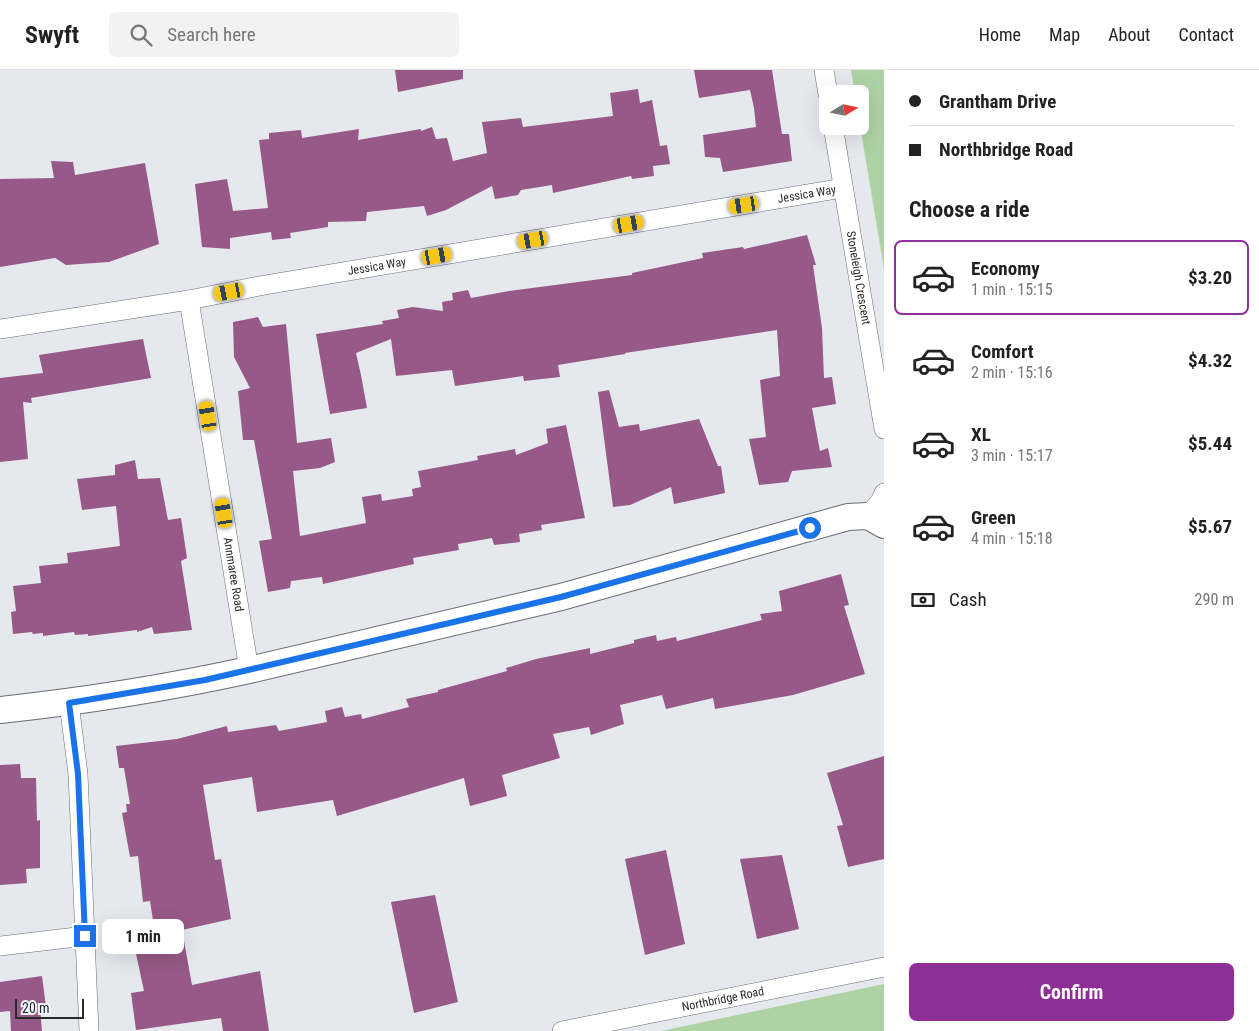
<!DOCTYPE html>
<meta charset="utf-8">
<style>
:root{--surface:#fff;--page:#f2f2f2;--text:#222;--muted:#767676;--line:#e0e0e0;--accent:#8e2f98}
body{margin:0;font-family:"Roboto Condensed",sans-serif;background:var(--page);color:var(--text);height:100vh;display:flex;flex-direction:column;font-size:19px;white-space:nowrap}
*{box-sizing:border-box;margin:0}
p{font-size:16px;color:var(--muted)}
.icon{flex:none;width:28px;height:28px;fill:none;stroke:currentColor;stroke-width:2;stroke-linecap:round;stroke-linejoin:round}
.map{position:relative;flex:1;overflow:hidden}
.details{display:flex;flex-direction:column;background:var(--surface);width:375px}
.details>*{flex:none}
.banner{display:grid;align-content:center;height:110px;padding:0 25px;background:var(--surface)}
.needle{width:32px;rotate:80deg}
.controls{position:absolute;left:819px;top:15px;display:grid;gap:10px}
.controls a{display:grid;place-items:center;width:50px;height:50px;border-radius:8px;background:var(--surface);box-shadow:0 5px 20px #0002;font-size:25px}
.scale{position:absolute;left:15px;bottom:12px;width:69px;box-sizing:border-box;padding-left:5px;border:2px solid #292a2c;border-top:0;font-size:14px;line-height:18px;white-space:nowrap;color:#292a2c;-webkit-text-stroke:4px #f2f6fb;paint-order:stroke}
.end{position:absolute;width:22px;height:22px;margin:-11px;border:6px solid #1a73e8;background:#fff;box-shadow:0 0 0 2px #fff}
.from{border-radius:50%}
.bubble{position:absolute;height:35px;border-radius:8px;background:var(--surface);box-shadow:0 5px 20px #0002;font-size:16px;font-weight:700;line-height:35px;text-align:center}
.car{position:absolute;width:15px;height:30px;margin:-15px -8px;border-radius:6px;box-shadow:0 0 4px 1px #0007;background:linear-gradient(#f5c518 24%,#345 0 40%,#f5c518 0 76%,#345 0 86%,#f5c518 0)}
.banner b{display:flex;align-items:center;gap:18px;height:48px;font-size:19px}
.banner b+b{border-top:1px solid var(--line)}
.banner i{width:12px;height:12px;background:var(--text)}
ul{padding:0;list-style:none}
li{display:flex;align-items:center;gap:15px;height:75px;margin:0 10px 8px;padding:0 15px;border:2px solid transparent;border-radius:8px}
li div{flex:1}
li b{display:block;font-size:19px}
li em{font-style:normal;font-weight:700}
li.on{border-color:var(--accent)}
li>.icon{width:45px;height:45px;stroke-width:1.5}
h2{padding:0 25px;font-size:22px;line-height:60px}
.pay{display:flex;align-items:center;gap:12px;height:55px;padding:0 25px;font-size:19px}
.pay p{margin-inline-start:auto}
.action{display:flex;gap:10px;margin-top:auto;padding:10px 25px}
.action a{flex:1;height:58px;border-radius:8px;background:var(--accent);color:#fff;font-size:20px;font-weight:700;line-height:58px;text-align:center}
header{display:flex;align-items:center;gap:30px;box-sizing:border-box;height:70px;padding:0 25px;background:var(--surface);border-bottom:1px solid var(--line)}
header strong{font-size:24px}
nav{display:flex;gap:28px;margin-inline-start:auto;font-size:18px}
.search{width:350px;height:45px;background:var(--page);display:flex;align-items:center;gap:12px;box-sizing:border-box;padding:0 18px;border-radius:8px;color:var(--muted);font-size:19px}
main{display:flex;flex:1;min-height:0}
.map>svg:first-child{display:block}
.green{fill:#afd2a4}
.building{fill:#975987}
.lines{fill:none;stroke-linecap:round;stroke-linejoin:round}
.street-casing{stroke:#696c71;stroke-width:20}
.secondary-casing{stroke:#696c71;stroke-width:28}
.street{stroke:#fff;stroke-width:19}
.secondary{stroke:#fff;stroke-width:26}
.route{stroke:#1a73e8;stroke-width:6}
.labels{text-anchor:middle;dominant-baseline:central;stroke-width:5;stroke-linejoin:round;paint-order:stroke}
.street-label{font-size:12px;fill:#292a2c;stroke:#f2f6fb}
</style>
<header>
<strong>Swyft</strong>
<div class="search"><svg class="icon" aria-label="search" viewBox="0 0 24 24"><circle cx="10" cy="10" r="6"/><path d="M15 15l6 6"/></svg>Search here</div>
<nav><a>Home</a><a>Map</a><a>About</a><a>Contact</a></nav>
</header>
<main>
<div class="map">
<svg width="884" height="961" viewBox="0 0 884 961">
<rect width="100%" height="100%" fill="#e5e9ee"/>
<path class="green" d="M 851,0 L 884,0 L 884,199 L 860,55 L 860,24 L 855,24 Z
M 884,914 L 884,961 L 661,961 Z"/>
<path class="building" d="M 395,0 L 463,0 L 463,9 L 398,22 Z
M 694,0 L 772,0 L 782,64 L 789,64 L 792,91 L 723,102 L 720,88 L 705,87 L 703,65 L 756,57 L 754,38 L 750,20 L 699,28 Z
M 638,19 L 640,33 L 652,30 L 660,76 L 667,75 L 670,94 L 653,96 L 654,106 L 632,109 L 631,106 L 553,123 L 552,115 L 521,120 L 518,125 L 495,129 L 492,116 L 446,140 L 427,146 L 424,136 L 367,142 L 366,151 L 328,152 L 328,157 L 290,163 L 291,168 L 272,170 L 271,162 L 230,168 L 230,179 L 202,177 L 195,114 L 227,109 L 233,141 L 268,138 L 259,70 L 269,69 L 269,63 L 301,60 L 302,68 L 359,59 L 358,70 L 421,59 L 421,61 L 432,57 L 436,69 L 447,68 L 453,91 L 487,83 L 482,52 L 521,48 L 523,57 L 613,46 L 610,23 Z
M 51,91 L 73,92 L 75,105 L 145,93 L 159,174 L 109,192 L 66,195 L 55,188 L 0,197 L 0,109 L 54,108 Z
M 807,165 L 816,195 L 813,195 L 822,258 L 824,308 L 832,307 L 836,334 L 812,338 L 820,381 L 828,378 L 832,397 L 792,401 L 788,412 L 759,415 L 749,369 L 766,367 L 760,310 L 780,306 L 777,260 L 625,283 L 625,284 L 558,295 L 560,307 L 524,311 L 523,306 L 455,316 L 452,300 L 396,306 L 391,269 L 356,283 L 361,305 L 367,338 L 330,344 L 316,264 L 383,254 L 382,251 L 399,248 L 397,240 L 413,237 L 443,241 L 442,232 L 453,230 L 452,223 L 468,220 L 471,228 L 509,221 L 632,205 L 632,203 L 703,188 L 702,183 L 743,177 L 744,179 Z
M 258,247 L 263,257 L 286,254 L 297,373 L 331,368 L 335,392 L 320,398 L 293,401 L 300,466 L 366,453 L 362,427 L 381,424 L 382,431 L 413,426 L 412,419 L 421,417 L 418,401 L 478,390 L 477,386 L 515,379 L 516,385 L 548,373 L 546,359 L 566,355 L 585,448 L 541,455 L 542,460 L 519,464 L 520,472 L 494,475 L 492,468 L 458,474 L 459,480 L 413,488 L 414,494 L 323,514 L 322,507 L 291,511 L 290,518 L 268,522 L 259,471 L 272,469 L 254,370 L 243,370 L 238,321 L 250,318 L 234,287 L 233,252 Z
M 143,269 L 151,308 L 31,328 L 32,333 L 23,332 L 28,389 L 0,392 L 0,308 L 43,303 L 39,285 Z
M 609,320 L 619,357 L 639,354 L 640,361 L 699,349 L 718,396 L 721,396 L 725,423 L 674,434 L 671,417 L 630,435 L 613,437 L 598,322 Z
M 135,390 L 138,409 L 160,408 L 168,450 L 181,448 L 187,488 L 181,491 L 192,560 L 154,564 L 152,557 L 137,562 L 137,560 L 88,566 L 88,564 L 75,565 L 74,562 L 43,566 L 43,563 L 33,564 L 32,562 L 13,564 L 11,542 L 16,541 L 13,516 L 41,513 L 39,496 L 68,493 L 67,483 L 120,476 L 116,436 L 82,440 L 77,409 L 115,405 L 115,395 Z
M 841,504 L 849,535 L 844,536 L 865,604 L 793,625 L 715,639 L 713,628 L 666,639 L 662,625 L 620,635 L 624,654 L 591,665 L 589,657 L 553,664 L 560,688 L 502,705 L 507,726 L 470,736 L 464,708 L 337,746 L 333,730 L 257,742 L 252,707 L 203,715 L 215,790 L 221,789 L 231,849 L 182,860 L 192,915 L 260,901 L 269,961 L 223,961 L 221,948 L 136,960 L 131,923 L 144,921 L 135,879 L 157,876 L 150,831 L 143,832 L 138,786 L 130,787 L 122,743 L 127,742 L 126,734 L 130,734 L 124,698 L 119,698 L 116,676 L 177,669 L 227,656 L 228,662 L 276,655 L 279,661 L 327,652 L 325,641 L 342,637 L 345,647 L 361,644 L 362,649 L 409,637 L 406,629 L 438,622 L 438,620 L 507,601 L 506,598 L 536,589 L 590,578 L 590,584 L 634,573 L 634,570 L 656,565 L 657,571 L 676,567 L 677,571 L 762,550 L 760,544 L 782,541 L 779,521 Z
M 884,686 L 884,789 L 848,797 L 837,756 L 843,755 L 827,703 Z
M 20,694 L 21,708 L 36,708 L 37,751 L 40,750 L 40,798 L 26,799 L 27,813 L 0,815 L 0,695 Z
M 666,780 L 685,874 L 645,885 L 625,789 Z
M 782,785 L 799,859 L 757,869 L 740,789 Z
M 435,825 L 458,932 L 414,943 L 391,832 Z
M 42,906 L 46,937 L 40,938 L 42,961 L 11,961 L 10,941 L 0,942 L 0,912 Z"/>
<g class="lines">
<defs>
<g id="street">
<path d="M 824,0 L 828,24"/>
<path id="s1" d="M 833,56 L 884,359"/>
<path id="s2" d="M 189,230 L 249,600"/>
<path id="s3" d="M 0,259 L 189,230 L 265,215 L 843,118"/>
<path d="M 868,446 L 881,430 L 884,423"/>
<path d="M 69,633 L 78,704 L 89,961"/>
<path d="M 0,876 L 85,866"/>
<path id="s4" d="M 562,961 L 884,897"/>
</g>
<path id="secondary" d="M 0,640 C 84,631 167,618 249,600 L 561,527 L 848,447 L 868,446 L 884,455"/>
</defs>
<use href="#street" class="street-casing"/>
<use href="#secondary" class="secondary-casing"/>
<use href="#street" class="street"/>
<use href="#secondary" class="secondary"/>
</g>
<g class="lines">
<path class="route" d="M 85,866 L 78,704 L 69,633 L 205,610 L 561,527 L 810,458"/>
</g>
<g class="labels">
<g class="street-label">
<text stroke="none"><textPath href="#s3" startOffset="818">Jessica Way</textPath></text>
<text stroke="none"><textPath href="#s3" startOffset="382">Jessica Way</textPath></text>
<text stroke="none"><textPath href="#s1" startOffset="154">Stoneleigh Crescent</textPath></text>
<text stroke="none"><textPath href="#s2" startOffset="278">Annmaree Road</textPath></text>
<text stroke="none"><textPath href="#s4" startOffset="164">Northbridge Road</textPath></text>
</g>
</g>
</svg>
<div class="controls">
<a><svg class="needle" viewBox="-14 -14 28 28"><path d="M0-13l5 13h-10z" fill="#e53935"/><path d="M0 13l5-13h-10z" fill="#767676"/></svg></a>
</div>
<div class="scale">20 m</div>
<i class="end from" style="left:810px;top:458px"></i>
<i class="end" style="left:85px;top:866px"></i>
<div class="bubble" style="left:102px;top:849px;width:82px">1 min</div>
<i class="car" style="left:744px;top:135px;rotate:261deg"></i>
<i class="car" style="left:629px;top:154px;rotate:80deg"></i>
<i class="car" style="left:533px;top:170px;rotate:260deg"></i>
<i class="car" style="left:437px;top:186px;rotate:80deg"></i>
<i class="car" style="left:229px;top:222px;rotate:259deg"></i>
<i class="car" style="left:208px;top:346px;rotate:351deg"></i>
<i class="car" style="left:224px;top:443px;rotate:351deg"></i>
</div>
<section class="details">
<div class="banner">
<b><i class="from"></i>Grantham Drive</b>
<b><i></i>Northbridge Road</b>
</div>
<h2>Choose a ride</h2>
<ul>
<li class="on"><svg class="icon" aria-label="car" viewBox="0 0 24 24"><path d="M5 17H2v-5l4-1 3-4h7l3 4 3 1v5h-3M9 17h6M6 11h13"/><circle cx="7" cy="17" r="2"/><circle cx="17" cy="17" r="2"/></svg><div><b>Economy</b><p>1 min · 15:15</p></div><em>$3.20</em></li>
<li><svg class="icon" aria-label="car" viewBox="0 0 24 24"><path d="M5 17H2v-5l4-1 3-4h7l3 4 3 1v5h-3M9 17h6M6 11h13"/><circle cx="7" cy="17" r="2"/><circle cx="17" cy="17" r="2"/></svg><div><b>Comfort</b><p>2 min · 15:16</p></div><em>$4.32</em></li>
<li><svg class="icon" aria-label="car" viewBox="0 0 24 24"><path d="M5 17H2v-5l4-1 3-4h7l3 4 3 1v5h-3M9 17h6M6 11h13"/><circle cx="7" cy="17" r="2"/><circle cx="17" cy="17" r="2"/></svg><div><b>XL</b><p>3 min · 15:17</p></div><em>$5.44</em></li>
<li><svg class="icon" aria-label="car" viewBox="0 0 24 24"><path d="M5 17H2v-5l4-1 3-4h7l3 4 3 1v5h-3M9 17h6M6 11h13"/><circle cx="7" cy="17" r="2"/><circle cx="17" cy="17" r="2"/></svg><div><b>Green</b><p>4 min · 15:18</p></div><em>$5.67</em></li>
</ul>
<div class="pay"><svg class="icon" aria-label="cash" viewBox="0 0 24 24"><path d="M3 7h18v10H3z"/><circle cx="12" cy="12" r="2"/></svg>Cash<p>290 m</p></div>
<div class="action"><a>Confirm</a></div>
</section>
</main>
